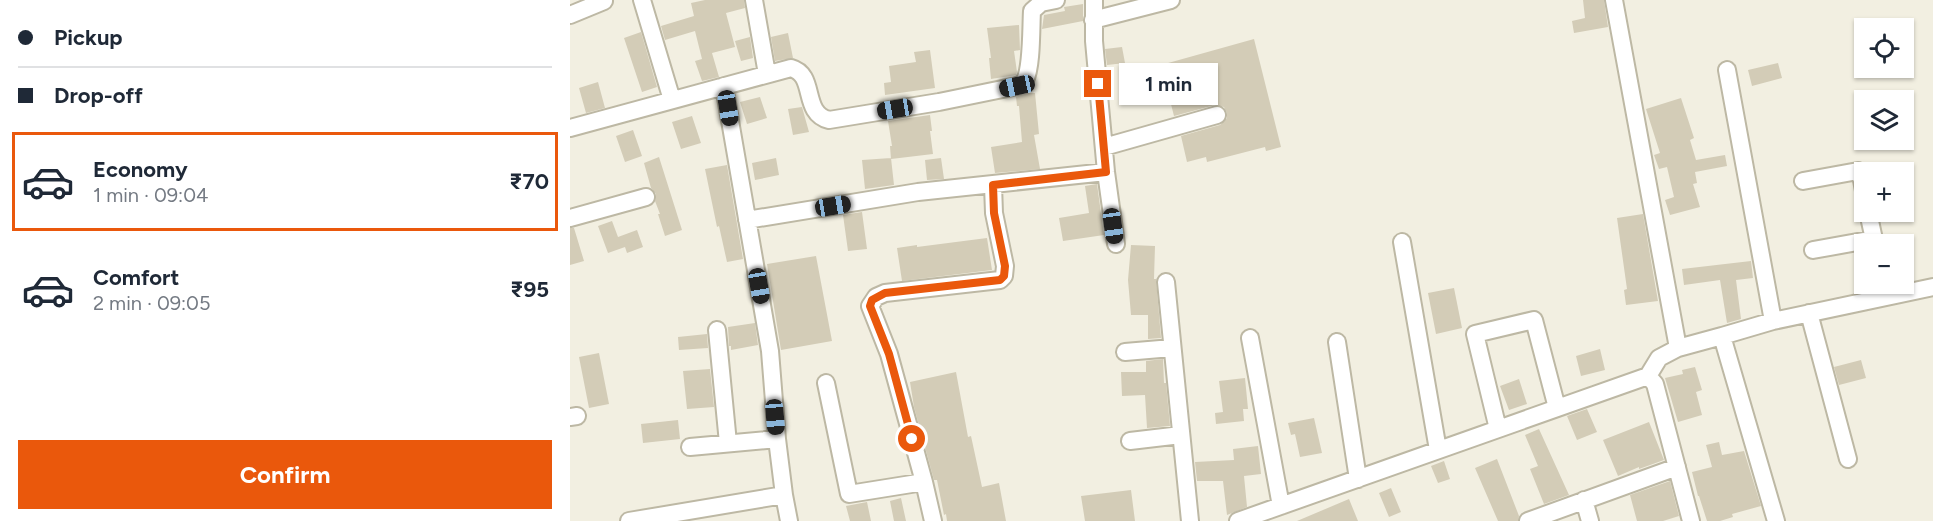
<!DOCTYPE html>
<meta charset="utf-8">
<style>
:root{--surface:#fff;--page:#f6f6f7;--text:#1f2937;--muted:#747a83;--line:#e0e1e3;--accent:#ea580c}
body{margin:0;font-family:Figtree,sans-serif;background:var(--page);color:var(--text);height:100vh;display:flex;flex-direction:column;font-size:22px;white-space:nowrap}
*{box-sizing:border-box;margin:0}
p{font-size:20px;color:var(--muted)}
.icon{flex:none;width:33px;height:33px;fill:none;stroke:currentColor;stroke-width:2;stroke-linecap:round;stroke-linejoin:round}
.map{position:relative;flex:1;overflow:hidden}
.sheet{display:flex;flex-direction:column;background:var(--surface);width:570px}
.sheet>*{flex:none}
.banner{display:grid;align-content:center;height:132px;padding:0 18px;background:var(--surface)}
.controls{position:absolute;left:1284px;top:18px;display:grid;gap:12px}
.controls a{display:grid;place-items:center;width:60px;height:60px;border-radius:0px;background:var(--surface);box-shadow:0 2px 4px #0004;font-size:30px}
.end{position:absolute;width:27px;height:27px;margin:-14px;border:8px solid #ea580c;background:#fff;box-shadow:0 0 0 3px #fff}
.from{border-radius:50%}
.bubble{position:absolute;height:42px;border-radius:0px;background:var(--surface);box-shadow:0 2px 4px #0004;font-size:20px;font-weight:700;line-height:42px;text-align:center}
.car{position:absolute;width:18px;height:36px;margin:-18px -9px;border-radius:8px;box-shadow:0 0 4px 2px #0007;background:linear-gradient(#222 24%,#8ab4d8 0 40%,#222 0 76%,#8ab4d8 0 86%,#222 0)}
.banner b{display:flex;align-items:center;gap:21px;height:57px;font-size:22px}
.banner b+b{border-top:2px solid var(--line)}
.banner i{width:15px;height:15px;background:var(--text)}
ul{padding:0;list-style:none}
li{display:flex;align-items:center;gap:18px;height:99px;margin:0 12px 9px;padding:0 6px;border:3px solid transparent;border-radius:0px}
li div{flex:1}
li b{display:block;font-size:22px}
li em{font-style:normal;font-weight:700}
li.on{border-color:var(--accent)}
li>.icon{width:54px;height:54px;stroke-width:1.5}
.primary-button{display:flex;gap:12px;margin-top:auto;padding:12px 18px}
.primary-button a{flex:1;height:69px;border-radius:0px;background:var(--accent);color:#fff;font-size:24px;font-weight:700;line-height:69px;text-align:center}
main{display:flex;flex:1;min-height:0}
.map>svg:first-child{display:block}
.building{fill:#d3ccb7}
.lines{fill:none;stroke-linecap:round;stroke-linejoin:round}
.minor-casing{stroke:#bdb8a4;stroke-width:20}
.minor{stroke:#fff;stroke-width:16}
.route{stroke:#ea580c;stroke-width:8}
</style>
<main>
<section class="sheet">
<div class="banner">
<b><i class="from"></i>Pickup</b>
<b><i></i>Drop-off</b>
</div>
<ul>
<li class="on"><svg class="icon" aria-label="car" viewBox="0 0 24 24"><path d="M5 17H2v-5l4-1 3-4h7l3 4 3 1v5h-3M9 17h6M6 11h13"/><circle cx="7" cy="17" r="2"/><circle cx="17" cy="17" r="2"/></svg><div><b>Economy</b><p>1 min · 09:04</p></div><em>₹70</em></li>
<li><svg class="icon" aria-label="car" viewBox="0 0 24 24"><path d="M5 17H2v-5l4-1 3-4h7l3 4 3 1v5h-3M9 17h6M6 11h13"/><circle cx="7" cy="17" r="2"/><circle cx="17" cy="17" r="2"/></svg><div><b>Comfort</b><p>2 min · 09:05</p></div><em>₹95</em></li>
</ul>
<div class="primary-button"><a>Confirm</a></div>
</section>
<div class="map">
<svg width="1363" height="521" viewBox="0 0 1363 521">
<rect width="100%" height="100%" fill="#f2efe1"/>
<path class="building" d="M 135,0 L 174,0 L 175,8 L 156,13 L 165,47 L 142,53 L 149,77 L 132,81 L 125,61 L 132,59 L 125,31 L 95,40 L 91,26 L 124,16 L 121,3 Z
M 1013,0 L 1034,0 L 1038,27 L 1004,33 L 1002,21 L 1015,18 Z
M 513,4 L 513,21 L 472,29 L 474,15 L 495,11 L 494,7 Z
M 449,25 L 450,50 L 444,51 L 447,72 L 446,75 L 421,79 L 419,58 L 421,58 L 417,28 Z
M 71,32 L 87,87 L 72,92 L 54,38 Z
M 218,33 L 223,58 L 205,61 L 201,37 Z
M 180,37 L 183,58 L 171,61 L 165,41 Z
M 684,39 L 711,147 L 696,151 L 695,147 L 637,162 L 636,157 L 617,162 L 611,136 L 650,125 L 657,118 L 657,113 L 654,107 L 645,105 L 604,116 L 591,65 Z
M 552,47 L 555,63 L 537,65 L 535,49 Z
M 360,50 L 365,88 L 315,95 L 314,83 L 321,82 L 319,66 L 346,62 L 344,52 Z
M 1208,63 L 1212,78 L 1182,86 L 1178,70 Z
M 28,82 L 35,108 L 16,113 L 9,88 Z
M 456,93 L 465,93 L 469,134 L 464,135 L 470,169 L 425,173 L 421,147 L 452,142 L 449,106 L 447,106 L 446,97 Z
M 190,97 L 197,118 L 177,124 L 170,102 Z
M 1111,98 L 1124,138 L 1120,140 L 1126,160 L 1155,155 L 1157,166 L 1125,172 L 1127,183 L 1123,184 L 1130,207 L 1100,215 L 1095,200 L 1104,197 L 1097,167 L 1089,169 L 1084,155 L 1090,153 L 1076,109 Z
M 232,107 L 239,132 L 223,135 L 218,109 Z
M 360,115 L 362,131 L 360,131 L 363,154 L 321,159 L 320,146 L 322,146 L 318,121 Z
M 122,116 L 131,143 L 111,149 L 102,122 Z
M 63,130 L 72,156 L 55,162 L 46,136 Z
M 89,157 L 112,230 L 95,236 L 88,214 L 90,214 L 85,201 L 86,194 L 81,188 L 74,163 Z
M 206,158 L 209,175 L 185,180 L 182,163 Z
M 321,158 L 324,185 L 295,189 L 292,160 Z
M 371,158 L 374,179 L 357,180 L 355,160 Z
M 157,165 L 173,259 L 157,262 L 149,226 L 147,227 L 135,169 Z
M 527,184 L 534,235 L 493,241 L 489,218 L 519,213 L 515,186 Z
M 292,212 L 297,249 L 278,251 L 273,215 Z
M 1073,214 L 1088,301 L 1056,305 L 1054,290 L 1057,289 L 1047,218 Z
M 42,221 L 48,237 L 67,230 L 73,247 L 57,253 L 55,247 L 38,253 L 28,226 Z
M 0,228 L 4,228 L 14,261 L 0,265 Z
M 417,238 L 422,270 L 332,281 L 327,248 L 347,245 L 347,247 Z
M 561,245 L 585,246 L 584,279 L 586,279 L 591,338 L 578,339 L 578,315 L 561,315 L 558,280 Z
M 246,256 L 262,341 L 211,350 L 197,264 Z
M 1181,261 L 1183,278 L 1166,280 L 1171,319 L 1157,323 L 1150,280 L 1114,285 L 1112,269 Z
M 884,288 L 892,328 L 866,334 L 858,293 Z
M 185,323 L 188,345 L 161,350 L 161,346 L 159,346 L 158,327 Z
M 137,334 L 138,348 L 109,350 L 108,337 Z
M 1030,349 L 1035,370 L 1011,376 L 1006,356 Z
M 29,353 L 39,404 L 19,408 L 9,357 Z
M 593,359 L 594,383 L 596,383 L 600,426 L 577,428 L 575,395 L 552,396 L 551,372 L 576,372 L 576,361 Z
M 1291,360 L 1296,378 L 1269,385 L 1264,367 Z
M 1125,367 L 1132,390 L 1126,392 L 1132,415 L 1108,422 L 1095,378 L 1113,374 L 1112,370 Z
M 140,369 L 144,407 L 117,409 L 113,371 Z
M 386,372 L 398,437 L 401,436 L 412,487 L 429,483 L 436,521 L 377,521 L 376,514 L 374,515 L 367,480 L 364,480 L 344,407 L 340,382 Z
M 675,378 L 678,409 L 673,409 L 674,421 L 646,424 L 645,413 L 653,412 L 649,381 Z
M 949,379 L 957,404 L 939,410 L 930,386 Z
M 1017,409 L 1027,432 L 1007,440 L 997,416 Z
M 744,418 L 752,453 L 730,457 L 725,434 L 721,435 L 718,423 Z
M 108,420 L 110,439 L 73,443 L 71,424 Z
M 1079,422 L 1094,460 L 1069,469 L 1069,467 L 1048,476 L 1033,440 Z
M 969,429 L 999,495 L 974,504 L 960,469 L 968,466 L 955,435 Z
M 1149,442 L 1152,455 L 1174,451 L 1191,506 L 1162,514 L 1163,517 L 1150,521 L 1137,521 L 1129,496 L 1128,496 L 1122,472 L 1142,467 L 1136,445 Z
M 688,446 L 691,474 L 674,476 L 677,507 L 657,515 L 653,481 L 627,481 L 625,462 L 664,460 L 663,449 Z
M 927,459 L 949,516 L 948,521 L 928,521 L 905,468 Z
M 874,461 L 880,479 L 868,483 L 861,466 Z
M 1100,481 L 1109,516 L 1093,521 L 1067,521 L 1060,495 Z
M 821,488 L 831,512 L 819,517 L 809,493 Z
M 561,490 L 565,521 L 515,521 L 511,496 Z
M 331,498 L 336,521 L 324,521 L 320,501 Z
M 779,499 L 788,521 L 727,521 Z
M 297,502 L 301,521 L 280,521 L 276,506 Z"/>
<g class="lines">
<defs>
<path id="minor" d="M 72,0 L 102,100
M 184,0 L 197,74
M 524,0 L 524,41 L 536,172 L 546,244
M 1044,0 L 1108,348
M 0,15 L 34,1
M 523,20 L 601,0
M 154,86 L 200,351 L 207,439
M 0,128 L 221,68 C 247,75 231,113 259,120 L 369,102 L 447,86 C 451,84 453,84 455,80 C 462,67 461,27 462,11 L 471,3 L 486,0
M 534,147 L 647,115
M 1233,181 L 1288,171 L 1292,180 L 1294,191
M 1298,212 L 1305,244
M 0,218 L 76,197
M 177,220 L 348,192 L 536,172
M 832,242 L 868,450
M 1243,250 L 1304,239
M 596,282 L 620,521
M 1239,313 L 1278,459
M 1203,321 L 1363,287
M 147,330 L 158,443
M 1152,336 L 1203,321 L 1157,70
M 680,338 L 711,506
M 767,342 L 788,479
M 555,352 L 602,348
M 1078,376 L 1085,384 L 1121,521
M 256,383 L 279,494 L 354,482
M 0,417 L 7,416
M 928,429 L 905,334 L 964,320 L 987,408
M 560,441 L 611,435
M 120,447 L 207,439 L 214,495 L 219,521
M 1014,500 L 1020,521
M 59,521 L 214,495
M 363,521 L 354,482 L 319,354 L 300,306 L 306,297 L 315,293 L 430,280 L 434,276 L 435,266 L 424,213 L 423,185
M 668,521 L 1078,376 L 1089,358 L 1108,348 L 1152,336 L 1206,521
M 958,521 L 1107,467"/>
</defs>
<use href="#minor" class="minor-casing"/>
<use href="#minor" class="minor"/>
</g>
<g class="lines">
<path class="route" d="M 342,439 L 319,354 L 300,306 L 302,300 L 315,293 L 430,280 L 434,276 L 435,266 L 424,213 L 423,185 L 536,172 L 528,84"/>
</g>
</svg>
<div class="controls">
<a><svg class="icon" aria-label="locate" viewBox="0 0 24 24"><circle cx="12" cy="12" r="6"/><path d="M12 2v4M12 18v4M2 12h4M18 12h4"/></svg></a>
<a><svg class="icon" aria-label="layers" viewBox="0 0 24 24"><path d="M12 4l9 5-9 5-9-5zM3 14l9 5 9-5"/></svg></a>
<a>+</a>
<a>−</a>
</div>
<i class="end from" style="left:342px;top:439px"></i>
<i class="end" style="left:528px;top:84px"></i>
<div class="bubble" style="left:549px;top:63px;width:99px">1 min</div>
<i class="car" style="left:447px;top:86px;rotate:258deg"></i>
<i class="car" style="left:158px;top:108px;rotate:171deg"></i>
<i class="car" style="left:325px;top:109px;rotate:261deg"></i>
<i class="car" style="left:263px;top:206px;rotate:81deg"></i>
<i class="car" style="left:543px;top:226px;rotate:172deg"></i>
<i class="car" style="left:189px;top:286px;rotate:170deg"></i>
<i class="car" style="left:205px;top:417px;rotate:175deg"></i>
</div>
</main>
